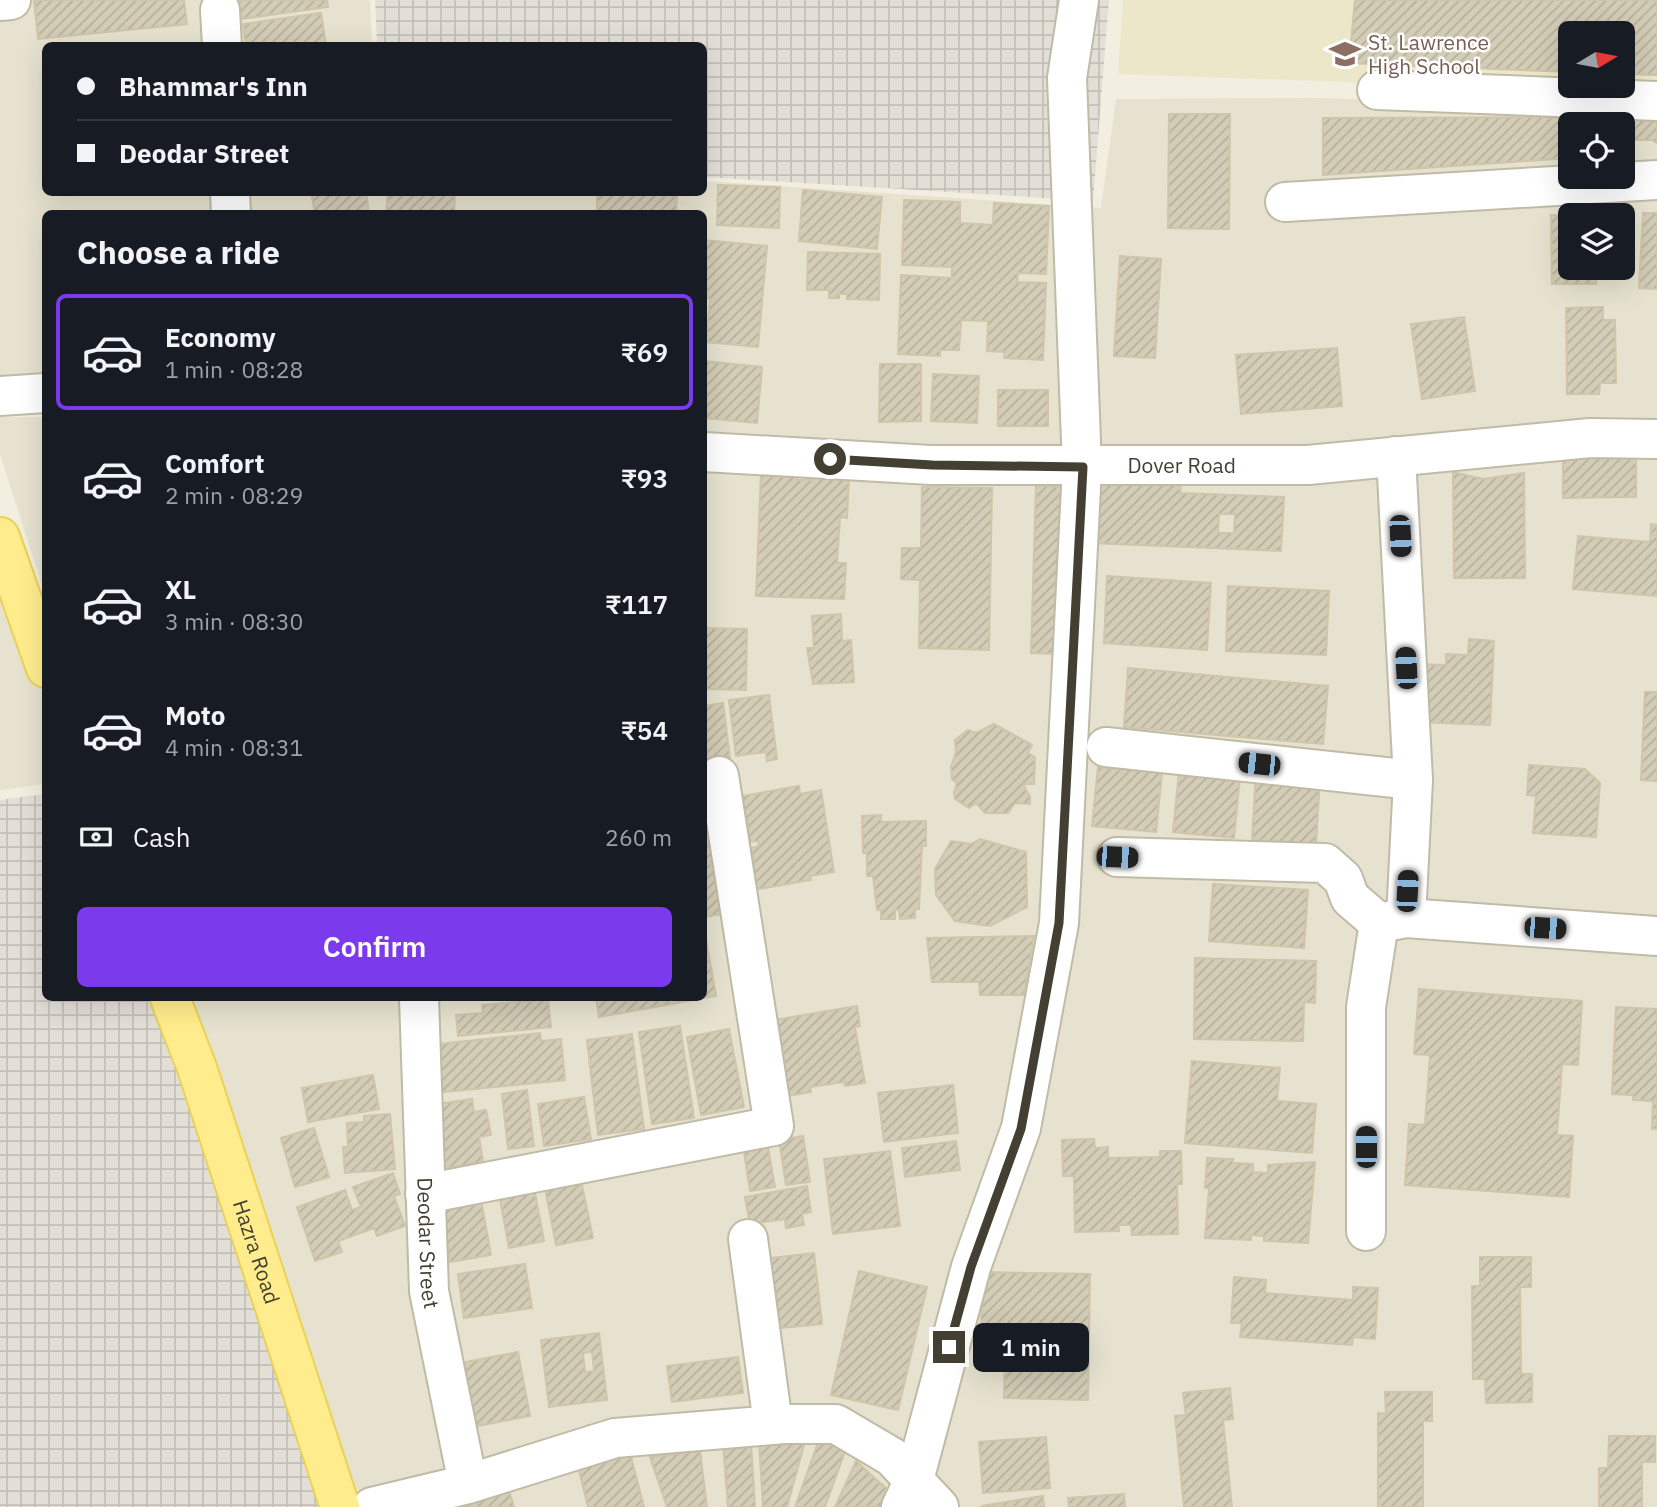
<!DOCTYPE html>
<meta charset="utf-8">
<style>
:root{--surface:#171b24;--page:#242831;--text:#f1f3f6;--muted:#9ea1a6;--line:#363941;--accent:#7c3aed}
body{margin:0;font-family:"IBM Plex Sans",sans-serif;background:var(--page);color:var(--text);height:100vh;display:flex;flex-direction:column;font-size:26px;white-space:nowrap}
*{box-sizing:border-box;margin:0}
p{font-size:23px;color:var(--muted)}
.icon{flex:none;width:38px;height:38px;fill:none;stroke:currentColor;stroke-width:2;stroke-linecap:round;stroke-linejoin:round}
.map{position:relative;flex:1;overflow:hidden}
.side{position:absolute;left:42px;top:210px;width:665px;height:791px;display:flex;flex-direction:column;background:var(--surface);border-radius:10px;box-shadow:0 7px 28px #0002}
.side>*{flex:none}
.guide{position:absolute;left:42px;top:42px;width:665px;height:154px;border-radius:10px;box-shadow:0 7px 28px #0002;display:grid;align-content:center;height:154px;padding:0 35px;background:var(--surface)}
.needle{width:46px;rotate:80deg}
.controls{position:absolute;left:1558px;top:21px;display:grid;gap:14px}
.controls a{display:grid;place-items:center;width:77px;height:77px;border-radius:10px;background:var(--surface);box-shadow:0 7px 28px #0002;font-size:35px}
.end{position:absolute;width:32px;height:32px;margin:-16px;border:9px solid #433f32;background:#fff;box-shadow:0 0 0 4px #fff}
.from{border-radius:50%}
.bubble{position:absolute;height:49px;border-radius:10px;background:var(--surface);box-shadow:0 7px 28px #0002;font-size:23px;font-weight:600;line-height:49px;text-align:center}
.car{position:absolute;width:21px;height:42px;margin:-21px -10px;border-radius:9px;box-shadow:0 0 5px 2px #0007;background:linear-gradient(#222 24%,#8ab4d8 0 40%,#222 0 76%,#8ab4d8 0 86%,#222 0)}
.guide b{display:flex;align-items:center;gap:24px;height:66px;font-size:26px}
.guide b+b{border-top:2px solid var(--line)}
.guide i{width:18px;height:18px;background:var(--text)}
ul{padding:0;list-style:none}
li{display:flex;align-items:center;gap:21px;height:116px;margin:0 14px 10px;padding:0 21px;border:4px solid transparent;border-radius:10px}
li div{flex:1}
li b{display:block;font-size:26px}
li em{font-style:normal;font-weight:600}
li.active{border-color:var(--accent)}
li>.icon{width:63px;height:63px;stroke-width:1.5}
h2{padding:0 35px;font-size:32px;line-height:84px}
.pay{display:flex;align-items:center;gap:18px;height:77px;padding:0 35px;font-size:26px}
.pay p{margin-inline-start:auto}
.action{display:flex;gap:14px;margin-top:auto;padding:14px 35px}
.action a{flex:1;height:80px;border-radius:10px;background:var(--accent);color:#fff;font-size:28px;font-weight:600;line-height:80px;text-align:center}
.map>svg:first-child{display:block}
.residential{fill:#e6e2cf;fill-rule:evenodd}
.industrial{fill:url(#industrial-grid)}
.education{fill:#ede7c9;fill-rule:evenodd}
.building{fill:url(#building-hatch);stroke:#cfc5a9;stroke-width:2;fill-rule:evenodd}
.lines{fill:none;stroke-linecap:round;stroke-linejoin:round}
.minor-casing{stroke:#c0bba6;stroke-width:42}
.major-casing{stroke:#ebd155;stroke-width:42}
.minor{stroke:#fff;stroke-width:38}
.major{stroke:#ffed8d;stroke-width:38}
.route{stroke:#433f32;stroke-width:9}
.labels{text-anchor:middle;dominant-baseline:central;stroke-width:5;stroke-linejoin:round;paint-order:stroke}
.education-label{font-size:21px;fill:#785e54;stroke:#fff;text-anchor:start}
.street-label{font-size:21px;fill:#433f32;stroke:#fff}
</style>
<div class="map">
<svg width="1657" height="1507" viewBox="0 0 1657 1507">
<defs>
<pattern id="industrial-grid" width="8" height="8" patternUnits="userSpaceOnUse" patternTransform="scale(1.75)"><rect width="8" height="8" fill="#e3dfd7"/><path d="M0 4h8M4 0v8" fill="none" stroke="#c4c0b9"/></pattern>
<pattern id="building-hatch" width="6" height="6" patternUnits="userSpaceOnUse" patternTransform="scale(1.75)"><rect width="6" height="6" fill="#d3ccb6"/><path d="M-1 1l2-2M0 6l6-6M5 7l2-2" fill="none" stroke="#b6b09d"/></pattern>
</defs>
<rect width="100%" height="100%" fill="#f2efe1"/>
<path class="residential" d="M 0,0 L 370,0 L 372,45 L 46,46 L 46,192 L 704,192 L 704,181 L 1101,208 L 1116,99 L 1314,98 L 1657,108 L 1657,431 L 1309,456 L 704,445 L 704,214 L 46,214 L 45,382 L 0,386 ZM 1570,124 L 1622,124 L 1622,177 L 1570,177 ZM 1570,215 L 1622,215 L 1622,268 L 1570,268 Z
M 0,417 L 45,417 L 45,595 L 0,454 Z
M 1657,449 L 1657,1507 L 340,1507 L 176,998 L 704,998 L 704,460 Z
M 0,571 L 46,697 L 45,784 L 0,790 Z"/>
<path class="industrial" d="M 375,0 L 1109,0 L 1093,201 L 704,177 L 704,46 L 377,45 Z
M 45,794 L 46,998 L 151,998 L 197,1108 L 328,1507 L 0,1507 L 0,800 Z"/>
<path class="education" d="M 1123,0 L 1657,0 L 1657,93 L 1118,74 ZM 1570,33 L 1622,33 L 1622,86 L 1570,86 Z"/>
<path class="building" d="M 34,0 L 184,0 L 187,24 L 38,39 Z
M 239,0 L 327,0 L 328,7 L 241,19 Z
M 1355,0 L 1657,0 L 1657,75 L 1622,74 L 1622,33 L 1570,33 L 1570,72 L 1349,63 Z
M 321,13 L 326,45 L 246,46 L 243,24 Z
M 1169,114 L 1230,114 L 1229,229 L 1168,228 Z
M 1634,114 L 1657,114 L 1657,143 L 1652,140 L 1633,140 Z
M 1588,117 L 1588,124 L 1570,124 L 1570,158 L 1323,175 L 1323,118 Z
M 718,185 L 780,187 L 779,228 L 717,225 Z
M 803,190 L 882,197 L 877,249 L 799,241 Z
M 311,192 L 366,192 L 369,214 L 315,214 Z
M 388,192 L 455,192 L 454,214 L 386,214 Z
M 597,193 L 677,196 L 676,214 L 597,214 Z
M 904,200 L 960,202 L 960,223 L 993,225 L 994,203 L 1049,206 L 1046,274 L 1018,273 L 1017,282 L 1046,283 L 1043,360 L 1004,358 L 1005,352 L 987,351 L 988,321 L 961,320 L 959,350 L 940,350 L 940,356 L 898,354 L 901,275 L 952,278 L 952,267 L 902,265 Z
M 1643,213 L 1657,213 L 1657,289 L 1639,288 Z
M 1551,215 L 1570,215 L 1570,268 L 1596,268 L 1596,284 L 1552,284 Z
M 704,240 L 767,246 L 758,347 L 706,342 L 710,299 L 704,298 Z
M 808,252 L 880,254 L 879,300 L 847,299 L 847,294 L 839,294 L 839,298 L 829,298 L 829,290 L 807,290 Z
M 1120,256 L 1161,259 L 1155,358 L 1114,356 Z
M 1603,307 L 1603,320 L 1615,320 L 1616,383 L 1600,383 L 1599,394 L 1567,394 L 1566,308 Z
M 1464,317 L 1475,391 L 1422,399 L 1411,324 Z
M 1337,348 L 1342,406 L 1241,414 L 1236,355 Z
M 704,361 L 762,367 L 757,423 L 704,418 Z
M 880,364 L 921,364 L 921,421 L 879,422 Z
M 933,374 L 979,376 L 977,423 L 931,421 Z
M 998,390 L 1048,390 L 1048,426 L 998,426 Z
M 1563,454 L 1636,454 L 1636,497 L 1563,498 Z
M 1453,472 L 1483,479 L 1524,473 L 1525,578 L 1454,578 Z
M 761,473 L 797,474 L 797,480 L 812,480 L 812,475 L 849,476 L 847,518 L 840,517 L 837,563 L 846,563 L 844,599 L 756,596 Z
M 1094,480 L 1181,483 L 1180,493 L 1284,497 L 1281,551 L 1091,543 ZM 1219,514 L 1235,514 L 1234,533 L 1218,533 Z
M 1036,486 L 1066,487 L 1061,654 L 1031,653 Z
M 922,487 L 992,488 L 989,650 L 919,648 L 920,580 L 901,579 L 902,548 L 921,548 Z
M 1651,524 L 1657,525 L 1657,596 L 1573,589 L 1578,536 L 1650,542 Z
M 1107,576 L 1211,583 L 1207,650 L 1104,643 Z
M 1228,586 L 1329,591 L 1326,655 L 1226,651 Z
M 841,614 L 842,641 L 851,640 L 854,682 L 813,684 L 807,648 L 814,648 L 812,616 Z
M 704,628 L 747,629 L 746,690 L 704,689 Z
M 1469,639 L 1494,641 L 1490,725 L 1420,722 L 1414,664 L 1446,665 L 1446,654 L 1468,655 Z
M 1128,668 L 1328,686 L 1323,744 L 1124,727 Z
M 1645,692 L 1657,692 L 1657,781 L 1641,780 Z
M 769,695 L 777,759 L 767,761 L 766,752 L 736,756 L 729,700 Z
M 723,703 L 730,758 L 704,761 L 704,706 Z
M 994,724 L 1032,745 L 1028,753 L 1035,757 L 1034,784 L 1023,784 L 1030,797 L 1030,804 L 1015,803 L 1008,813 L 985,813 L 976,803 L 969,808 L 955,799 L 954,792 L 957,783 L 952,779 L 951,767 L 956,752 L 955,740 L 968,730 L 976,733 Z
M 1529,765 L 1585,769 L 1600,783 L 1596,837 L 1533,833 L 1536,796 L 1527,795 Z
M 1098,767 L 1162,773 L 1156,832 L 1092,826 Z
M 1179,771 L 1240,777 L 1234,838 L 1173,832 Z
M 1256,772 L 1320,776 L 1316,844 L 1252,840 Z
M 799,786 L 800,794 L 821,790 L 834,872 L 810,876 L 811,880 L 753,890 L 749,866 L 754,865 L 751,848 L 759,846 L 758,841 L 750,842 L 747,820 L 741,821 L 737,797 Z
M 881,815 L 881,822 L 926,821 L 926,846 L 922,846 L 919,909 L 915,909 L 915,918 L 900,919 L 899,910 L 895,910 L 895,919 L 881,919 L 881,910 L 877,910 L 873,876 L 867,876 L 867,853 L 863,853 L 862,816 Z
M 716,819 L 717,860 L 710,861 L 712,871 L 719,870 L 731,913 L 704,917 L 704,821 Z
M 980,839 L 1026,852 L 1027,907 L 990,926 L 955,921 L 936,895 L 935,869 L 951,841 L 971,844 Z
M 1213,884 L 1308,890 L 1304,948 L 1209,941 Z
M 1034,936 L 1024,995 L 980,995 L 979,982 L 932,982 L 927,938 Z
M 706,939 L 716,996 L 599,1017 L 596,998 L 704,998 L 704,940 Z
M 1195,958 L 1316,961 L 1315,1003 L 1304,1002 L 1303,1041 L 1194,1039 Z
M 1419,989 L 1582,1001 L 1578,1065 L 1562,1064 L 1557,1135 L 1573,1136 L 1569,1197 L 1405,1185 L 1409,1124 L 1425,1125 L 1430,1055 L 1414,1054 Z
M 548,999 L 551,1027 L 458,1036 L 456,1015 L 483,1013 L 482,1005 Z
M 857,1006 L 860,1026 L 855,1027 L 865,1083 L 845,1086 L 844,1082 L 810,1087 L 811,1092 L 787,1096 L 774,1020 Z
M 1616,1007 L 1657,1009 L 1657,1129 L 1652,1129 L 1653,1101 L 1633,1100 L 1633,1095 L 1612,1094 Z
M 680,1026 L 694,1118 L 652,1124 L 639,1032 Z
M 729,1029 L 744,1107 L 701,1115 L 687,1037 Z
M 540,1033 L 541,1041 L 561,1039 L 565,1080 L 435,1093 L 431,1045 Z
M 632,1034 L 644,1129 L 598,1135 L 587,1040 Z
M 1192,1061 L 1280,1068 L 1277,1101 L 1316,1104 L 1312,1153 L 1185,1143 Z
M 373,1075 L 379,1109 L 308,1122 L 302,1088 Z
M 953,1085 L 958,1133 L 884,1142 L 878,1093 Z
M 527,1090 L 534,1146 L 508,1149 L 502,1094 Z
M 584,1097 L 591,1139 L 544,1146 L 538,1104 Z
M 472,1099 L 474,1112 L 486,1110 L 491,1135 L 479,1137 L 483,1162 L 436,1170 L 425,1106 Z
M 390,1114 L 395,1169 L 345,1173 L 343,1147 L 348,1147 L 347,1123 L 364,1122 L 364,1116 Z
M 314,1128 L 329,1177 L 295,1187 L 281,1138 Z
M 803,1136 L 810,1182 L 786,1185 L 779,1140 Z
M 1094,1139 L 1095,1148 L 1108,1147 L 1108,1158 L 1160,1157 L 1160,1151 L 1181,1151 L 1182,1184 L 1177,1184 L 1178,1234 L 1132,1235 L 1131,1225 L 1118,1225 L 1119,1231 L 1075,1232 L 1074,1176 L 1063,1176 L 1062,1140 Z
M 956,1141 L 960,1170 L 905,1177 L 902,1148 Z
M 767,1142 L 775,1187 L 750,1191 L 743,1145 Z
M 890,1151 L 900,1226 L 833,1234 L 824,1159 Z
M 1207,1158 L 1233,1159 L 1233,1163 L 1253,1164 L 1253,1172 L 1268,1173 L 1268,1165 L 1315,1162 L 1308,1243 L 1264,1241 L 1264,1236 L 1251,1235 L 1251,1240 L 1205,1238 L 1209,1188 L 1205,1188 Z
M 579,1171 L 593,1238 L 556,1245 L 543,1178 Z
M 393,1173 L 400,1194 L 394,1196 L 405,1226 L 377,1236 L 374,1228 L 338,1241 L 342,1252 L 315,1261 L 297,1207 L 345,1190 L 352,1210 L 361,1207 L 353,1187 Z
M 533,1182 L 544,1241 L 509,1248 L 498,1189 Z
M 807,1186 L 811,1212 L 802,1214 L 804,1225 L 786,1228 L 785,1219 L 750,1224 L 745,1197 Z
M 481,1200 L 491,1255 L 450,1262 L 440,1208 Z
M 814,1253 L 822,1324 L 770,1329 L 762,1259 Z
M 1480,1257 L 1531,1257 L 1531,1287 L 1520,1287 L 1521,1374 L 1532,1374 L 1532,1402 L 1486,1403 L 1485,1379 L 1473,1379 L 1472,1286 L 1480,1286 Z
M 525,1264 L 532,1308 L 464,1318 L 458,1274 Z
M 859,1271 L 927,1287 L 898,1410 L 831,1395 Z
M 982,1272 L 1090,1274 L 1088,1400 L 1004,1398 L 1005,1346 L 981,1345 Z
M 1234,1277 L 1266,1280 L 1265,1293 L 1353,1300 L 1353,1287 L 1378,1288 L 1375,1339 L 1353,1337 L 1352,1345 L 1240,1337 L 1242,1323 L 1231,1323 Z
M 599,1333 L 607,1400 L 549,1407 L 541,1340 ZM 592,1352 L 594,1371 L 585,1372 L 583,1353 Z
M 518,1352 L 530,1416 L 467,1428 L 455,1364 Z
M 738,1357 L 743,1393 L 672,1402 L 667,1366 Z
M 1230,1388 L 1233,1419 L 1223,1420 L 1232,1507 L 1184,1507 L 1175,1416 L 1186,1415 L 1183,1393 Z
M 1385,1392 L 1432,1392 L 1432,1421 L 1423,1421 L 1423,1507 L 1378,1507 L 1378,1413 L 1386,1414 Z
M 821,1434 L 848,1443 L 825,1507 L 795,1507 Z
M 1609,1436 L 1655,1436 L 1655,1462 L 1642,1462 L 1642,1507 L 1599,1507 L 1599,1468 L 1608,1468 Z
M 1046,1437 L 1050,1488 L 983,1493 L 979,1442 Z
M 806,1438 L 787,1507 L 763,1507 L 759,1441 Z
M 751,1442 L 755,1507 L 728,1507 L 723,1444 Z
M 629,1449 L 644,1507 L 588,1507 L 577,1462 Z
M 700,1451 L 707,1507 L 667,1507 L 650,1457 Z
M 856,1461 L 888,1490 L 880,1507 L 835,1507 Z
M 506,1481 L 514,1507 L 426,1507 Z
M 1124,1494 L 1125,1507 L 1069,1507 L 1068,1498 Z
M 1043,1496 L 1044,1507 L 981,1506 Z"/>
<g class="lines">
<defs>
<g id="minor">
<path d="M 0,1 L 11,0"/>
<path d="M 220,10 L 222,46"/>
<path d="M 1377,90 L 1657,101"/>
<path d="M 230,192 L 231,214"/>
<path d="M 1285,202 L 1657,180"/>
<path d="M 0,396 L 46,393"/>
<path id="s1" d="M 704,452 L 931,465 L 1308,465 L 1590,438 L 1657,439"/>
<path d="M 1396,456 L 1413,780 L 1406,918 L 1657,936"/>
<path d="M 1106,747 L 1413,780"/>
<path d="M 1117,857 L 1325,863 L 1343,879 L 1350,898 L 1379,923"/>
<path id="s2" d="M 419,998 L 429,1291 L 468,1484"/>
<path d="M 425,1194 L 774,1126 L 719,776"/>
<path d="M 1366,1231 L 1366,1007 L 1379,923 L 1406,918"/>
<path d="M 748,1239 L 773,1424"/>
<path d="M 372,1507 L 468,1484 L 615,1438 L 785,1424 L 836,1424 L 892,1457 L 939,1507"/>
<path d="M 901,1507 L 914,1480 L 971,1267 L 1021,1128 L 1059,923 L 1082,467 L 1067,78 L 1079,0"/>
</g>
<g id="major">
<path d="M 0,537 L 46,668"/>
<path id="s3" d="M 170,998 L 197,1068 L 340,1507"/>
</g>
</defs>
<use href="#minor" class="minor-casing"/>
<use href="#major" class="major-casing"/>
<use href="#minor" class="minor"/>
<use href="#major" class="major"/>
</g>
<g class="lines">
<path class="route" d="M 830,459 L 932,465 L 1083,467 L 1059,923 L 1021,1129 L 971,1267 L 949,1347"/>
</g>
<defs>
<symbol id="school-bare" viewBox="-9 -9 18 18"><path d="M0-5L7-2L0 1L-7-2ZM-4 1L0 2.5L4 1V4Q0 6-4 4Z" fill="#8d6e63" stroke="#fff" stroke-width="2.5" paint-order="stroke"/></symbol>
</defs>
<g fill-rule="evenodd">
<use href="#school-bare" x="1323" y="32" width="44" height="44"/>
</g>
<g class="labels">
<g class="education-label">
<text x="1368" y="42">St. Lawrence<tspan x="1368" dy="24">High School</tspan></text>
</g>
<g class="street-label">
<text stroke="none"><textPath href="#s1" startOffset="478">Dover Road</textPath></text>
<text stroke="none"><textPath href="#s2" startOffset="245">Deodar Street</textPath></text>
<text stroke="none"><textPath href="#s3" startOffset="268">Hazra Road</textPath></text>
</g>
</g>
</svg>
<div class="controls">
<a><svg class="needle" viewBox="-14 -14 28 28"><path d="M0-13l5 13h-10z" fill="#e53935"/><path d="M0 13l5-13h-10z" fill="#9ea1a6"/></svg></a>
<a><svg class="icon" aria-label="locate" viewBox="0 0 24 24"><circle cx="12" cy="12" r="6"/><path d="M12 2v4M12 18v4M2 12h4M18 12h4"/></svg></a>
<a><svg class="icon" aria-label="layers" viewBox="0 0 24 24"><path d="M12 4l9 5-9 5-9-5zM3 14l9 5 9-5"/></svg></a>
</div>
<i class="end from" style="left:830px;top:459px"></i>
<i class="end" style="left:949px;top:1347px"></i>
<div class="bubble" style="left:973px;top:1323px;width:116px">1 min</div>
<i class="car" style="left:1400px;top:536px;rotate:177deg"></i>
<i class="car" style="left:1406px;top:668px;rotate:357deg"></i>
<i class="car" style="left:1259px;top:764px;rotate:276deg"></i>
<i class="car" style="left:1117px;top:857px;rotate:92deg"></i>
<i class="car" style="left:1407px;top:891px;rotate:3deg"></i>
<i class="car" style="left:1545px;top:928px;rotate:94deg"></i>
<i class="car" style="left:1366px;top:1147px;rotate:0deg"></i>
<div class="guide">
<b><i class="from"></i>Bhammar's Inn</b>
<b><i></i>Deodar Street</b>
</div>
<section class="side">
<h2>Choose a ride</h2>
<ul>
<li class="active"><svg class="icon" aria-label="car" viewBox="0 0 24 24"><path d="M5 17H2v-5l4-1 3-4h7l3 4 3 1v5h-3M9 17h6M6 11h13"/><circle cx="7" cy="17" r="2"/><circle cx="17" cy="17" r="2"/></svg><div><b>Economy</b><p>1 min · 08:28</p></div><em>₹69</em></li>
<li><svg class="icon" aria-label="car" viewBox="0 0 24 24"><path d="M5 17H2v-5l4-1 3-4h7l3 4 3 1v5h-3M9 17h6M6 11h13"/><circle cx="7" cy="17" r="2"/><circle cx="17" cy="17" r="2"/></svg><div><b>Comfort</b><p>2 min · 08:29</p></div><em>₹93</em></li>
<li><svg class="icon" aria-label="car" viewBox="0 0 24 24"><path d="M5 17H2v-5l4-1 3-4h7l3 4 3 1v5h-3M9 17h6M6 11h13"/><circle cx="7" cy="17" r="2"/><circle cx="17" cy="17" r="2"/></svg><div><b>XL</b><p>3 min · 08:30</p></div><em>₹117</em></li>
<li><svg class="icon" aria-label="car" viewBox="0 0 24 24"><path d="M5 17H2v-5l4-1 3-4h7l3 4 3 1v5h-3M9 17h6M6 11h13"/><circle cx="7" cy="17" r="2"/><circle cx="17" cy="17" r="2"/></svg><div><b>Moto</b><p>4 min · 08:31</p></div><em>₹54</em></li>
</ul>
<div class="pay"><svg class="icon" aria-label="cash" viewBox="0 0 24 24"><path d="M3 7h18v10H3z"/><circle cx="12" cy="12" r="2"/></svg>Cash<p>260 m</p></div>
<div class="action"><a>Confirm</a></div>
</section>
</div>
